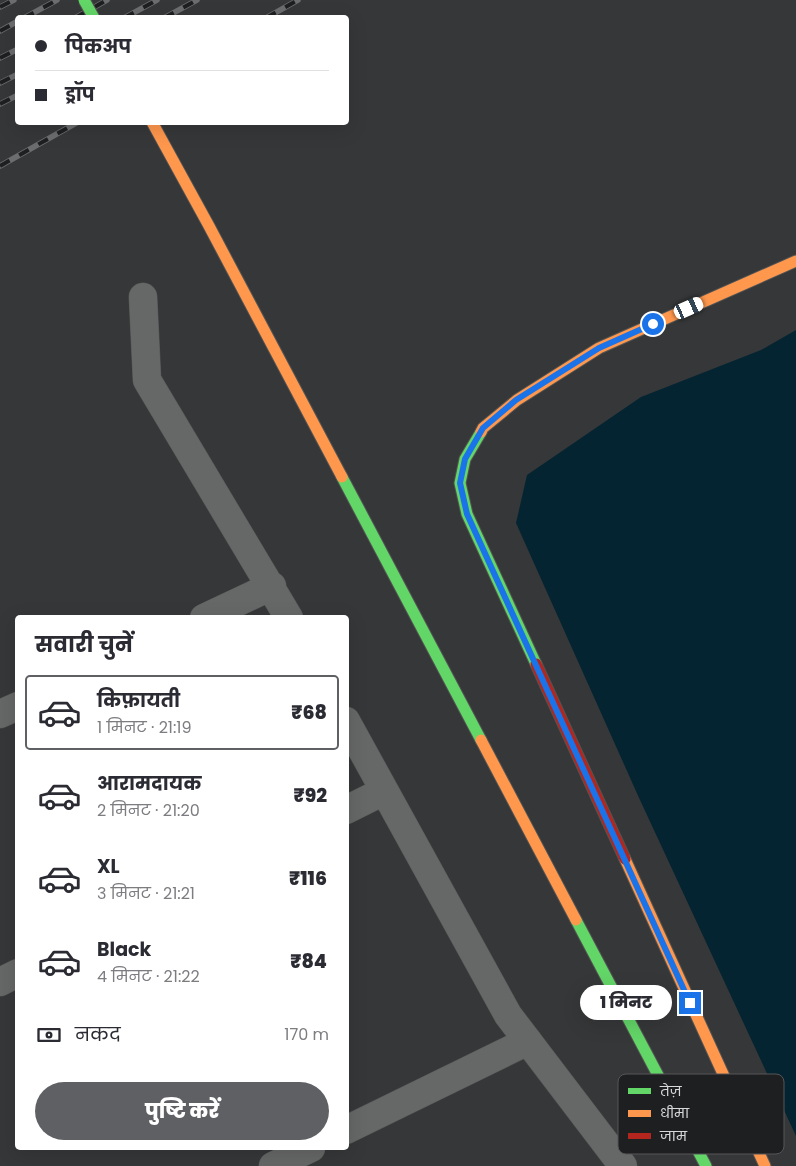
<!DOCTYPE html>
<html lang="hi">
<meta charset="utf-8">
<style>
:root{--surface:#fff;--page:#f2f2f3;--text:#2b2b33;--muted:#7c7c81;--line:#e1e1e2;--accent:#5f6064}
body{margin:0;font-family:Poppins,"Noto Sans Devanagari",sans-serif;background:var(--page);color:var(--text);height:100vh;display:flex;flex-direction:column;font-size:19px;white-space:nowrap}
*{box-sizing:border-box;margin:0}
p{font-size:16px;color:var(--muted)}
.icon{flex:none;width:28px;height:28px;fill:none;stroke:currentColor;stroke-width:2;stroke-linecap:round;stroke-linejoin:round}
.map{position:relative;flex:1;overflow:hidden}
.drawer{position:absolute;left:15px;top:615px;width:334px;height:535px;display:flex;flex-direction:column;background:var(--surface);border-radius:5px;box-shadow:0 5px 20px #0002}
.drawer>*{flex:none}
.hud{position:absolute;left:15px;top:15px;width:334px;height:110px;border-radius:5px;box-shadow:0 5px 20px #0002;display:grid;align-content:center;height:110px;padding:0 20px;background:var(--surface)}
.end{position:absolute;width:22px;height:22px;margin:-11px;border:6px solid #1a73e8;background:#fff;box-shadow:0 0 0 2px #fff}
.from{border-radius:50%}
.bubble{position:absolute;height:35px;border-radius:18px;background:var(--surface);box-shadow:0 5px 20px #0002;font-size:16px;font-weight:800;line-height:35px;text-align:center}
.car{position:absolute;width:15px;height:30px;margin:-15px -8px;border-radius:6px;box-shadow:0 0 4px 1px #0007;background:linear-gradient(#fff 24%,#345 0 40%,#fff 0 76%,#345 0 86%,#fff 0)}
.hud b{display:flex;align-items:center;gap:18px;height:48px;font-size:19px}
.hud b+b{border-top:1px solid var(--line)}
.hud i{width:12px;height:12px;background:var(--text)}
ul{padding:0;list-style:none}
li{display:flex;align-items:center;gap:15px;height:75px;margin:0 10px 8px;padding:0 10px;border:2px solid transparent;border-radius:5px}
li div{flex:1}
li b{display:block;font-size:19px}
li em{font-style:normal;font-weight:800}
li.current{border-color:var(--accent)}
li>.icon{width:45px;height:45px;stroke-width:1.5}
h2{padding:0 20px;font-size:22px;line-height:60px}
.pay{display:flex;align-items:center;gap:12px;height:55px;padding:0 20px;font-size:19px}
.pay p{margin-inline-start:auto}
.button{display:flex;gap:10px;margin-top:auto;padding:10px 20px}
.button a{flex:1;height:58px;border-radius:30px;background:var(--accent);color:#fff;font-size:20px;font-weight:800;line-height:58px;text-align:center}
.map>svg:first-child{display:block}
.water{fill:#052432}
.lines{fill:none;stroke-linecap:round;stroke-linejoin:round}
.street-casing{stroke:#535454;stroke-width:29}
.fast-casing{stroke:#535454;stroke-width:13}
.slow-casing{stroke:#535454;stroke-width:13}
.jam-casing{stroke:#535454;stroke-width:13}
.street{stroke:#666767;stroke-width:28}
.fast{stroke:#63d668;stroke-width:11}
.slow{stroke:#ff974d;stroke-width:11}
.jam{stroke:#b3261e;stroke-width:11}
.rail-casing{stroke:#6c6d6e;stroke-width:5.5}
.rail{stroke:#1e1f20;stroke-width:4;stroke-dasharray:11;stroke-linecap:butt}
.fast-bridge-casing{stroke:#535454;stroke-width:13;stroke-linecap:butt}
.fast-bridge{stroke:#63d668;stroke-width:11}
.route{stroke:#1a73e8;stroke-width:6}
.key{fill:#1e1f20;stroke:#565658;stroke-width:1}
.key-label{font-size:14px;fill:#d7d8d9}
</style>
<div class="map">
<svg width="796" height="1166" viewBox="0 0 796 1166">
<rect width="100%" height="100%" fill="#363738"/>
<path class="water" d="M 796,330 L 796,1136 L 640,800 L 516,523 L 527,475 L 641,397 L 761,350 Z"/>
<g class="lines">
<defs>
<path id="street" d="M 143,297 L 147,380 L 289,618
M 204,618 L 272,586
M 0,714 L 18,706
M 346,721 L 508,1015 L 623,1166
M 346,810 L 384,791
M 0,982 L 18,973
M 346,1130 L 528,1041
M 273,1166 L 311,1148"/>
<path id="fast" d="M 481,432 L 465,459 L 460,483 L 467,514 L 536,664
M 342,477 L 481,740
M 576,920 L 706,1166"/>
<path id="slow" d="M 152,122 L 209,226 L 342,477
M 481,432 L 483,428 L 517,400 L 599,348 L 796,261
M 481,740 L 576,920
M 625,859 L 765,1166"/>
<path id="jam" d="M 536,664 L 625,859"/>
</defs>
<use href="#street" class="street-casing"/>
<use href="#fast" class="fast-casing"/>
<use href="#slow" class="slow-casing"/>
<use href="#jam" class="jam-casing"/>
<use href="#street" class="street"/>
<use href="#fast" class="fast"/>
<use href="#slow" class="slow"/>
<use href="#jam" class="jam"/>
<defs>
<path id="rail" d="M 0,7 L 14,0
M 24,18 L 57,0
M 75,18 L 107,0
M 124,18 L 157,0
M 164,18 L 197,0
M 266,18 L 298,0
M 0,31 L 18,21
M 0,58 L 18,49
M 0,83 L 18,74
M 0,104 L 18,95
M 0,166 L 78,122"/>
</defs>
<use href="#rail" class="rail-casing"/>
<use href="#rail" class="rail"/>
<defs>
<path id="fast-bridge" d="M 84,0 L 94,18"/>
</defs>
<use href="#fast-bridge" class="fast-bridge-casing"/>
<use href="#fast-bridge" class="fast-bridge"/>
</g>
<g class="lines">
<path class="route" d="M 653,324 L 599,348 L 516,400 L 483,428 L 465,459 L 460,483 L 467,514 L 690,1003"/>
</g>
<rect x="618" y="1074" width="166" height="80" rx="8" class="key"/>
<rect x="628" y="1088" width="23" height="6" fill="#63d668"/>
<rect x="628" y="1110" width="23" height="7" fill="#ff974d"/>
<rect x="628" y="1133" width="23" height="6" fill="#b3261e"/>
<g class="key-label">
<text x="660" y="1096">तेज़</text>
<text x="660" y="1118">धीमा</text>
<text x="660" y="1141">जाम</text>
</g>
</svg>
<i class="end from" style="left:653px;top:324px"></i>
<i class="end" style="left:690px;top:1003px"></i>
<div class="bubble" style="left:580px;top:985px;width:92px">1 मिनट</div>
<i class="car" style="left:689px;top:308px;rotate:66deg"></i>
<div class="hud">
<b><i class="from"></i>पिकअप</b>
<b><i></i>ड्रॉप</b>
</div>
<section class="drawer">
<h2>सवारी चुनें</h2>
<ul>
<li class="current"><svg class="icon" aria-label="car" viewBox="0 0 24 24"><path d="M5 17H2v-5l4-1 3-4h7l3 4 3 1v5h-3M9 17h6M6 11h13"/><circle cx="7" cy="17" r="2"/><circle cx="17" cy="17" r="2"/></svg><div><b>किफ़ायती</b><p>1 मिनट · 21:19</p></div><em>₹68</em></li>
<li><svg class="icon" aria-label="car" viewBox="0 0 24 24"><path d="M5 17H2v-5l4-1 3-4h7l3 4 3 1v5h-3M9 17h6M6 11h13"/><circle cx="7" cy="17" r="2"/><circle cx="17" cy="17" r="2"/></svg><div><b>आरामदायक</b><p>2 मिनट · 21:20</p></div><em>₹92</em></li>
<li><svg class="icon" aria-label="car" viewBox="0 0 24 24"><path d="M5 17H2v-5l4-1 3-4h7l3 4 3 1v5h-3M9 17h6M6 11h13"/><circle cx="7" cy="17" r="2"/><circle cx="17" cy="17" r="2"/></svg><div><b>XL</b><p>3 मिनट · 21:21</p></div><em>₹116</em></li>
<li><svg class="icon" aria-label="car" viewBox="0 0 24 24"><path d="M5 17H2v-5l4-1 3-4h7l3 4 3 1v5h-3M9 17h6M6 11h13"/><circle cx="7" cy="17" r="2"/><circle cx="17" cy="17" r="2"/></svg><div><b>Black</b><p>4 मिनट · 21:22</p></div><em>₹84</em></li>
</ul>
<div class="pay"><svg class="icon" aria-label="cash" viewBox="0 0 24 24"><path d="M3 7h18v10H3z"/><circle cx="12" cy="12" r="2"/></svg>नकद<p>170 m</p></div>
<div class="button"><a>पुष्टि करें</a></div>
</section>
</div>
